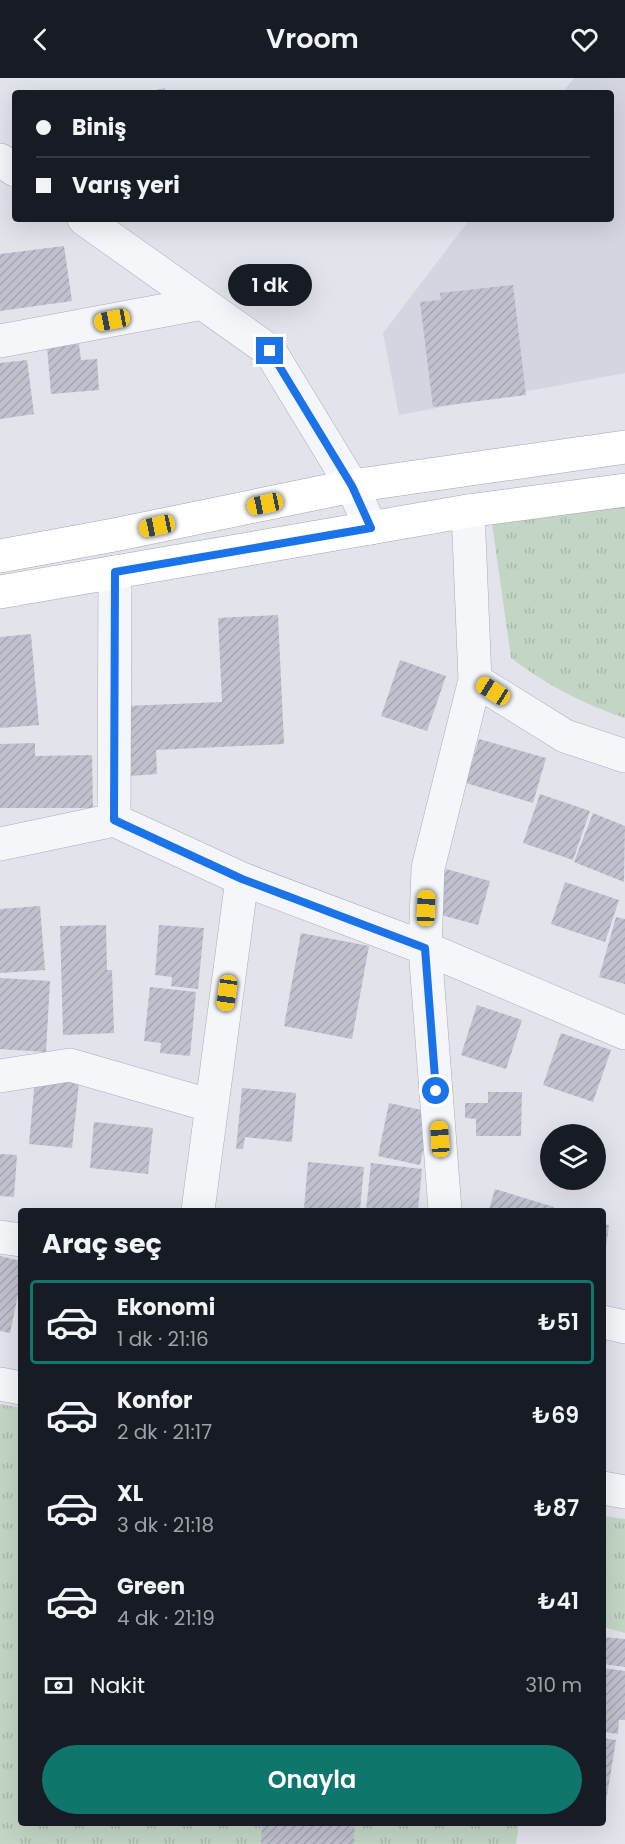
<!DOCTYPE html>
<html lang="tr">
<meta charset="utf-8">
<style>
:root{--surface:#171b24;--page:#20242c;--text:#f1f3f6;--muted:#9ea1a6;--line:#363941;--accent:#0f766e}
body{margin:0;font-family:Poppins,sans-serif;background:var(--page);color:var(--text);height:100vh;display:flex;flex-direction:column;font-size:22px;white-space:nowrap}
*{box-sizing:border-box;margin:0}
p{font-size:20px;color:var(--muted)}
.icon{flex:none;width:33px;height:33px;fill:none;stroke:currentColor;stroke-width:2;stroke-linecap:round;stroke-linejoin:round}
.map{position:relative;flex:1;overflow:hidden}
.side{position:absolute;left:18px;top:1130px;width:588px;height:618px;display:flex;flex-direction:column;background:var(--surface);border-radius:6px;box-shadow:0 6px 24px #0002}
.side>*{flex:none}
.guide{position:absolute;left:12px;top:12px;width:602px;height:132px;border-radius:6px;box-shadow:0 6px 24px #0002;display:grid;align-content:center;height:132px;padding:0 24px;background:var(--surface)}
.tools{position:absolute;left:540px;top:1046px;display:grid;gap:12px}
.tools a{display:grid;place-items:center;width:66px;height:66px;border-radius:50%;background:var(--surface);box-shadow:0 6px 24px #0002;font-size:30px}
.end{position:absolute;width:27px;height:27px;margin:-14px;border:8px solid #1a73e8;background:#fff;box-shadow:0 0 0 3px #fff}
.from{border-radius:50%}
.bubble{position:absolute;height:42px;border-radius:21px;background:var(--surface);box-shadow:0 6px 24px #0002;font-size:20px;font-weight:600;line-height:42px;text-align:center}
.car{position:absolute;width:18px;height:36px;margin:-18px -9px;border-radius:8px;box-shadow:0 0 4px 2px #0007;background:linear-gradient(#f5c518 24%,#345 0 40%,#f5c518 0 76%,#345 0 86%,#f5c518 0)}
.guide b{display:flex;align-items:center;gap:21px;height:57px;font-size:22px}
.guide b+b{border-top:2px solid var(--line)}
.guide i{width:15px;height:15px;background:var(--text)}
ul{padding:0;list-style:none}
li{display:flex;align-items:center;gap:18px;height:84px;margin:0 12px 9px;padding:0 12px;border:3px solid transparent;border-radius:6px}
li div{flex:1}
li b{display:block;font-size:22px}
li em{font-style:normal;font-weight:600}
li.on{border-color:var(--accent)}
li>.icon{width:54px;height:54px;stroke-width:1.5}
h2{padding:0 24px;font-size:27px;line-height:72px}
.pay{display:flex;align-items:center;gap:15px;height:66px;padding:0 24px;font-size:22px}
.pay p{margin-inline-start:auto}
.primary-button{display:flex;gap:12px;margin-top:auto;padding:12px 24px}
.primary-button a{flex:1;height:69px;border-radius:36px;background:var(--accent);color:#fff;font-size:24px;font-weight:600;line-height:69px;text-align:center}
header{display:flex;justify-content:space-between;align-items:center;height:78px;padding:0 24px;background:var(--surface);font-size:27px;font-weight:600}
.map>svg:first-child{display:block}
.built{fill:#d4d5e0}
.park{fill:url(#park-tufts)}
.building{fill:url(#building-hatch)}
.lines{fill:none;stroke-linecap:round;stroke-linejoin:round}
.minor-casing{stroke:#aaacb9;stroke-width:34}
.major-casing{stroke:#a1a4b8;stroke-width:34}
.minor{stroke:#f5f6f9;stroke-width:33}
.major{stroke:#fff;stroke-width:33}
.route{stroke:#1a73e8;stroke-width:8}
</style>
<header><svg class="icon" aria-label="back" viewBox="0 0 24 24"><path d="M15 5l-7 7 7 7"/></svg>Vroom<svg class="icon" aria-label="heart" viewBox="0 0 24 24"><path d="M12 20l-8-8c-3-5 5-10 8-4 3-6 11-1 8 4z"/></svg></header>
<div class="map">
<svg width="625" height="1766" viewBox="0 0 625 1766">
<defs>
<pattern id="park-tufts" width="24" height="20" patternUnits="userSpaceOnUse" patternTransform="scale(1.5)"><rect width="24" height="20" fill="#c3d6c3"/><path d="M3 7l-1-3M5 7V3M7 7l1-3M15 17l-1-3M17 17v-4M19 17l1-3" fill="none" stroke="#a8b8a9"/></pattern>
<pattern id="building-hatch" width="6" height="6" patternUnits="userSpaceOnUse" patternTransform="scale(1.5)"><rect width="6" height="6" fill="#bfc1ce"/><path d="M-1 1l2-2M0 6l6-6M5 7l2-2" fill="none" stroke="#a4a6b2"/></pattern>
</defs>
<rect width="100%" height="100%" fill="#e2e3eb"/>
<path class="built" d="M 574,0 L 625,0 L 625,295 L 399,337 L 383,255 L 470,141 L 610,141 L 610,15 L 562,15 Z"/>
<path class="park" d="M 625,422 L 625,640 C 585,627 545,606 511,580 L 492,445 Z
M 0,1326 L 21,1330 L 21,1744 L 519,1745 L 516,1766 L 0,1766 Z
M 603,1438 L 625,1441 L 625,1555 L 603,1549 Z"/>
<path class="building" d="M 165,10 L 166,15 L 148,15 L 148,14 Z
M 64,168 L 72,223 L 0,233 L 0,176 Z
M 513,207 L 526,317 L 433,329 L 420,224 L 441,222 L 440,215 Z
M 79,266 L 81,282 L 97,281 L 99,312 L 51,316 L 47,269 Z
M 27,282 L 34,336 L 0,341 L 0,285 Z
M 278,537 L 284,666 L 156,672 L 157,696 L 129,698 L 126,628 L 222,624 L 218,540 Z
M 31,556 L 39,647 L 0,650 L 0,559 Z
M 400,582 L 446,598 L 427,653 L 381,638 Z
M 479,661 L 546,680 L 533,725 L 466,705 Z
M 35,665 L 35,678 L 92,677 L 93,730 L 0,730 L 0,666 Z
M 540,716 L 590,733 L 573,782 L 523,765 Z
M 593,735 L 625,748 L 624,804 L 574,784 Z
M 446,791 L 490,803 L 478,847 L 434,835 Z
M 565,804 L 619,822 L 605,864 L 551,846 Z
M 40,828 L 45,892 L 0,895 L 0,831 Z
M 616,839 L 625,841 L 625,906 L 599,899 Z
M 106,847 L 107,892 L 112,892 L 114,955 L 63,957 L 60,848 Z
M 159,847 L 204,850 L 198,911 L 171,908 L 172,899 L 155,897 Z
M 301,855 L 369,868 L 352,961 L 284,948 Z
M 0,900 L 50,903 L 46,974 L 0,971 Z
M 150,909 L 196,914 L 190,978 L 160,975 L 161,965 L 144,963 Z
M 477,927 L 522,942 L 506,991 L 461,977 Z
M 561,955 L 611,972 L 593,1024 L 543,1007 Z
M 35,1001 L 79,1005 L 72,1070 L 29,1066 Z
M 242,1010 L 296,1015 L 292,1064 L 245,1059 L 243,1071 L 236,1071 Z
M 488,1014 L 522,1014 L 521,1058 L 476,1058 L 476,1041 L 465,1040 L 465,1025 L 488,1025 Z
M 389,1025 L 431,1034 L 420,1087 L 378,1078 Z
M 94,1044 L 153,1050 L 148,1096 L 90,1090 Z
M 0,1076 L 17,1077 L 14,1119 L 0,1118 Z
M 308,1084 L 364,1089 L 360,1132 L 304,1131 Z
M 371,1085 L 422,1091 L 418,1132 L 366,1132 Z
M 495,1111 L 554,1129 L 553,1132 L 489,1132 Z
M 603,1146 L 609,1147 L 604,1184 L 603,1184 Z
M 0,1178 L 21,1183 L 21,1203 L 10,1255 L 0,1253 Z
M 603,1261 L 607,1261 L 604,1278 L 603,1278 Z
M 603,1559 L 625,1561 L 625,1589 L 603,1586 Z
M 603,1590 L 625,1593 L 625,1642 L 619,1642 L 618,1656 L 603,1654 Z
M 603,1660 L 616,1662 L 605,1730 L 603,1729 Z
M 262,1744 L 355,1744 L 353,1766 L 261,1766 Z"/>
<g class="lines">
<defs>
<path id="minor" d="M 0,82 L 15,92
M 84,141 L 270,273 L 352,408 L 371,450
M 0,263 L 203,225
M 475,602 L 565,658 L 625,678
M 114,742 L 115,494
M 0,766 L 114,742 L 242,801 L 425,870 L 625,955
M 0,998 L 70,987 L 212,1028
M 198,1132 L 242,801
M 445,1132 L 425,870 L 428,790 L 475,602 L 468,433
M 0,1159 L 21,1162
M 603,1244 L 625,1249
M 0,1306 L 21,1310
M 603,1410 L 625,1414"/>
<path id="major" d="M 0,478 L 114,457 L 352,408 L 625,369
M 0,514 L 468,433 L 625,412"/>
</defs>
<use href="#minor" class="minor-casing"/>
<use href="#major" class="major-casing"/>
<use href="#minor" class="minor"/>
<use href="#major" class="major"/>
</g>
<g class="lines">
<path class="route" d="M 270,273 L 352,408 L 371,450 L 115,494 L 114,742 L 242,801 L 425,870 L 436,1013"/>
</g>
</svg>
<div class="tools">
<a><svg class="icon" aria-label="layers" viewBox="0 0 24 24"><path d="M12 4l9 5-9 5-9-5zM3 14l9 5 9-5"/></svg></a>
</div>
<i class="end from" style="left:436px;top:1013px"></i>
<i class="end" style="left:270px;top:273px"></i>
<div class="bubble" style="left:228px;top:186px;width:84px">1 dk</div>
<i class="car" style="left:112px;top:242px;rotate:259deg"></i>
<i class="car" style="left:265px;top:426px;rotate:258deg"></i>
<i class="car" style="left:157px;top:448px;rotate:258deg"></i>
<i class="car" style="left:493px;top:613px;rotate:302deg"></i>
<i class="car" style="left:426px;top:830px;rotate:2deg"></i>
<i class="car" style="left:227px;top:915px;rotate:188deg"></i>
<i class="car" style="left:440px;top:1061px;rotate:356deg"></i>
<div class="guide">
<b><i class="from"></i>Biniş</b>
<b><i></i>Varış yeri</b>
</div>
<section class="side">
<h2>Araç seç</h2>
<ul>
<li class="on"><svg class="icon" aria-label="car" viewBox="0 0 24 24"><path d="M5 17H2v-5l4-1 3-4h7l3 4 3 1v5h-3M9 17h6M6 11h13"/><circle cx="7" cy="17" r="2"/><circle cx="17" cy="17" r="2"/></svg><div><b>Ekonomi</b><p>1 dk · 21:16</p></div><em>₺51</em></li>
<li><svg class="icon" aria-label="car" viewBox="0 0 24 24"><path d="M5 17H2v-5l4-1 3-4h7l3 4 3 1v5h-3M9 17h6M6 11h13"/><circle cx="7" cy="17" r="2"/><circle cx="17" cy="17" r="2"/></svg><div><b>Konfor</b><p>2 dk · 21:17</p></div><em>₺69</em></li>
<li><svg class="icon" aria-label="car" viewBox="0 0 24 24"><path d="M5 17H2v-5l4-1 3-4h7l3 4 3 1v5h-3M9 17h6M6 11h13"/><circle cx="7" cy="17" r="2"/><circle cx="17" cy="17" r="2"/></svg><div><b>XL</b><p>3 dk · 21:18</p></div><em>₺87</em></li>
<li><svg class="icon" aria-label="car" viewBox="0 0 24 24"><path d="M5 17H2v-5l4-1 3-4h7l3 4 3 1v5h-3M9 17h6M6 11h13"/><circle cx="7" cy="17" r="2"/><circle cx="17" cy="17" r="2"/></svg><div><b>Green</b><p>4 dk · 21:19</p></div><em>₺41</em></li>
</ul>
<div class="pay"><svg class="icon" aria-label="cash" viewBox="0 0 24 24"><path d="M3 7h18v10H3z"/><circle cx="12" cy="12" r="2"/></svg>Nakit<p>310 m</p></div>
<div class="primary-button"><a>Onayla</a></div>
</section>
</div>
